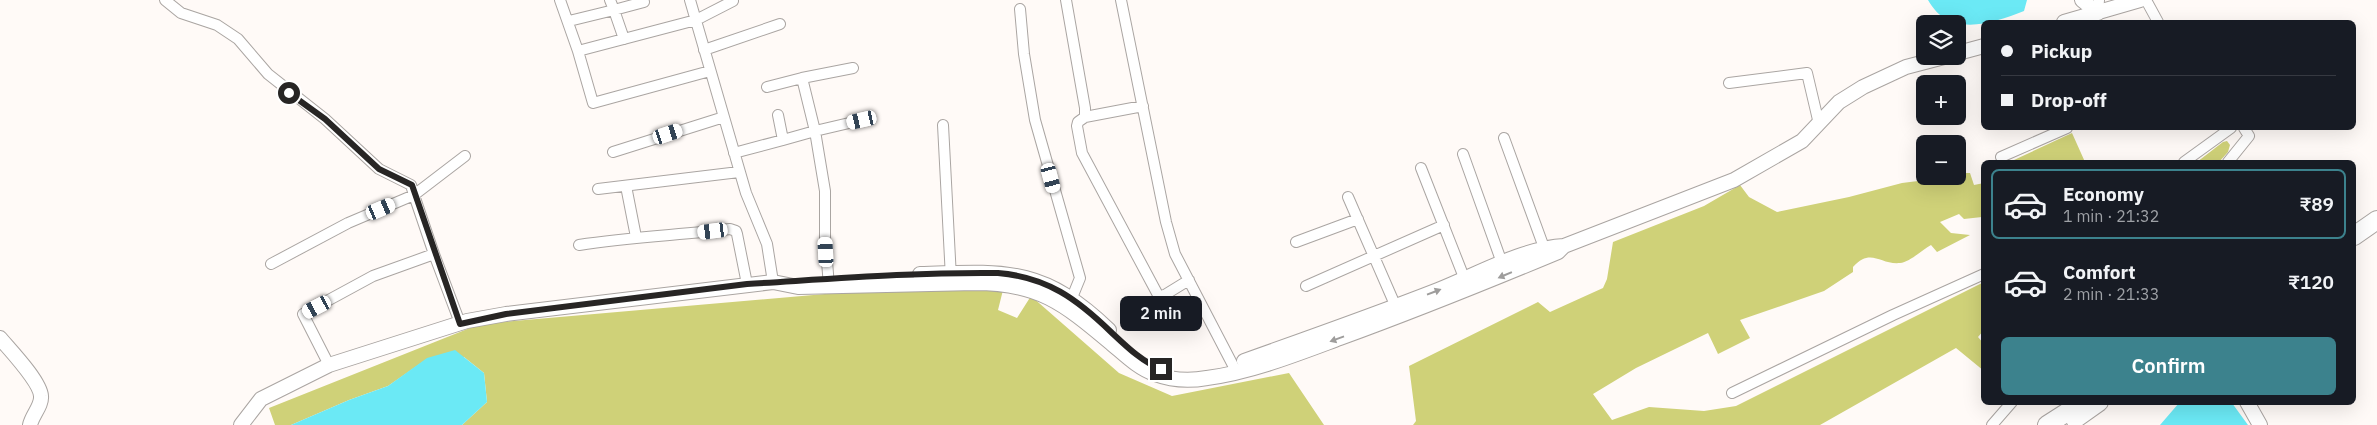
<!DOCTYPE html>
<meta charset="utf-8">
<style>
:root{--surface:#171b24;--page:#20242c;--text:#f1f3f6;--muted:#9ea1a6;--line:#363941;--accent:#3c828d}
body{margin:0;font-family:"IBM Plex Sans",sans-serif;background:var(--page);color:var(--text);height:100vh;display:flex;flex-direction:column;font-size:19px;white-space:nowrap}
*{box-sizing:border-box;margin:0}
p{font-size:16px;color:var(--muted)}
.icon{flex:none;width:28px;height:28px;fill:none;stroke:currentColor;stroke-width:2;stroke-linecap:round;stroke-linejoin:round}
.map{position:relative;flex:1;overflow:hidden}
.details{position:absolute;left:1981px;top:160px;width:375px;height:245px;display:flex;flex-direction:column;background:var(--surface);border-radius:8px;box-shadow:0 5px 20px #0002}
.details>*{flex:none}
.hud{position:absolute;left:1981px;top:20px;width:375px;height:110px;border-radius:8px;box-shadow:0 5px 20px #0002;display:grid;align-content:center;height:110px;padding:0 20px;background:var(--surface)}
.buttons{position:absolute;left:1916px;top:15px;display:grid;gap:10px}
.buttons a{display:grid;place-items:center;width:50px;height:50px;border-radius:8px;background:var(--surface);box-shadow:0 5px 20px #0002;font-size:25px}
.end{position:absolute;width:22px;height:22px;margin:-11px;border:6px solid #272524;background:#fff;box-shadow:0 0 0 2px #fff}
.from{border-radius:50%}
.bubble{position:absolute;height:35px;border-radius:8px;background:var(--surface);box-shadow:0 5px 20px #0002;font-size:16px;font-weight:600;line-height:35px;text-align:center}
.car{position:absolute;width:15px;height:30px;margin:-15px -8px;border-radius:6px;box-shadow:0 0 4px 1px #0007;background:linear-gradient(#fff 24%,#345 0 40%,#fff 0 76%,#345 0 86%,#fff 0)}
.hud b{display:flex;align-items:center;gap:18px;height:48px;font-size:19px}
.hud b+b{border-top:1px solid var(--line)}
.hud i{width:12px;height:12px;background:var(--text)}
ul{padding:9px 0 0;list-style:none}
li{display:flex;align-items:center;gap:15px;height:70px;margin:0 10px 8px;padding:0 10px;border:2px solid transparent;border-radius:8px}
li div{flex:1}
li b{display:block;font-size:19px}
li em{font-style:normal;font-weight:600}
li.selected{border-color:var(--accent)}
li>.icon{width:45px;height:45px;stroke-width:1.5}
.cta{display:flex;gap:10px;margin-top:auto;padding:10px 20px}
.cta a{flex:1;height:58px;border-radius:8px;background:var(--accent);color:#fff;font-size:20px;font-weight:600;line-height:58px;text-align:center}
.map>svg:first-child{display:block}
.forest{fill:#cfd178}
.water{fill:#6be9f5}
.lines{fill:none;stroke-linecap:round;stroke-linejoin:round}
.street-casing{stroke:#aaa5a2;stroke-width:12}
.secondary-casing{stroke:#aaa5a2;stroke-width:16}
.highway-casing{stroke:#aaa5a2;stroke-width:20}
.street{stroke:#fff;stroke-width:10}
.secondary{stroke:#fff;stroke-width:14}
.highway{stroke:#fff;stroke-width:18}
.oneway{fill:#9e9d9c}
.route{stroke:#272524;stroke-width:6}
</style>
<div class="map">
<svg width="2377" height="425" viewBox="0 0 2377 425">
<rect width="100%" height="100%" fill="#fffaf7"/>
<path class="forest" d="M 2072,133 L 2085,162 L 2014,162 L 2014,160 Z
M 2227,141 L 2230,145 L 2228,152 L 2219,162 L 2197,162 L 2223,142 Z
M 1962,173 L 1970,173 L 1974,185 L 1984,183 L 1984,220 L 1982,217 L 1964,219 L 1959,214 L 1940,222 L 1951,233 L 1970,235 L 1937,252 L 1931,245 C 1922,250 1910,262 1900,263 C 1880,265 1871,247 1853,267 L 1853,272 L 1824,291 L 1740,320 L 1750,338 L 1718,354 L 1708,333 L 1636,368 L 1593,394 L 1612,420 L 1649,407 L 1704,411 L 1736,406 L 1984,282 L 1984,330 L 1978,337 L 1984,344 L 1984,371 L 1956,348 L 1820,425 L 1413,425 L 1416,421 L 1409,366 L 1538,302 L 1550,312 L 1603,288 L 1607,279 L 1613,242 L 1704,206 L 1740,185 L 1749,197 L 1777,212 L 1849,197 L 1902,183 L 1958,176 L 1958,174 Z
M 893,288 L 1003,290 L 998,310 L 1017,318 L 1031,296 L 1119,373 L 1172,396 L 1289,373 L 1324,425 L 462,425 L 487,402 L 484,373 L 464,357 L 427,359 L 388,386 L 349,400 L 291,425 L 275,425 L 269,408 L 480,324 Z"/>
<path class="water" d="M 1928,0 L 2027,0 L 2024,11 C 1991,24 1949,38 1928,0 Z
M 455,350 L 484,373 L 487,402 L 462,425 L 291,425 L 349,400 L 388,386 L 427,358 Z
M 2179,403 L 2232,403 L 2248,425 L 2160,425 Z"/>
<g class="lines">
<defs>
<path id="street" d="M 165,0 L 181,13 L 217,25 L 238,39 L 268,74 L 325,119 L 379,169 L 411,185 L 414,195 L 465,156
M 560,0 L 578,51 L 696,20 L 733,1
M 690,0 L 746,193 L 767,244 L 773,282
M 1066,0 L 1085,108 L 1085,117 L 1078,122 L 1077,126 L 1082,153 L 1158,295 L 1163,296 L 1189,280
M 1121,0 L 1166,222 L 1175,254 L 1237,373
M 2146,0 L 2158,22
M 1020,9 L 1024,54 L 1035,120 L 1080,278 L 1069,305
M 2098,13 L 2099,0
M 569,21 L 614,10 L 610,0
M 624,39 L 614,10 L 644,2
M 704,50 L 780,24
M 578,51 L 593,103 L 710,71
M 802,78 L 853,68
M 1729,83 L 1807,73 L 1819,124
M 767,87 L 802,78 L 815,131 L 862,120
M 1085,117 L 1143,106
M 943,125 L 951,278
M 1504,138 L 1546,253
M 783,140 L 815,131 L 825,191 L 825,237 L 829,286
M 613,152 L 724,117
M 734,153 L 783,140 L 778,115
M 1463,154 L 1502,263
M 2001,157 L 2067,128
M 2184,162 L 2231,128
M 2228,162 L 2249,136 L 2244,128
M 1421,168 L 1465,280
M 626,186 L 636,237
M 598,189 L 739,172
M 1348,197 L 1396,307
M 1296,242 L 1358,219
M 579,245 C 630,237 680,235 730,229 L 736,231 L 737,234 L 747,284
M 271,264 L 348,223 L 414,195 L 434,254
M 1306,286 L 1444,225
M 329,365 L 303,314 L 373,276 L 434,254 L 460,323
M 1732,393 L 1893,315 L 1984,274
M 1992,425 L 2012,402"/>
<path id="secondary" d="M 2082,0 L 2098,13
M 2064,22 L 2140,0
M 1958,53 L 1984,46
M 920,274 C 1007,271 1043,267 1109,330
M 0,338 C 10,350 40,381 41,396 C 42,406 32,415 30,425
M 1244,361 C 1309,338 1374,315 1438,290 C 1476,275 1523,248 1564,246 L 1734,180 L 1802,141 L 1839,102 L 1863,87 L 1906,67 L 1948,56
M 2247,402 L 2260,425
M 241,425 L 261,399 L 329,365 L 467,321 L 506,314 L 773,282 L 798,287 L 975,283 C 1040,283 1064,304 1112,344 C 1124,354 1139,369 1155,374 C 1171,380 1190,381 1207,378 C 1252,372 1297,354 1340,338 C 1414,311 1486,282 1558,252 L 1564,246"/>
<path id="highway" d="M 2354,236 L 2377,220
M 2075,419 L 2099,402
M 2047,425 L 2083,402"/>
</defs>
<use href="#street" class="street-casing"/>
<use href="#secondary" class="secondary-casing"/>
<use href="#highway" class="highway-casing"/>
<use href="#street" class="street"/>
<use href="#secondary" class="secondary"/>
<use href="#highway" class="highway"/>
</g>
<defs><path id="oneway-solid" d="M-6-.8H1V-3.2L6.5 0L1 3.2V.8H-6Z" transform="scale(1.25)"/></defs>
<g class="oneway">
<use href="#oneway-solid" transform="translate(1505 275) rotate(157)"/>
<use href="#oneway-solid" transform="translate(1434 292) rotate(-21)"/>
<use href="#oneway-solid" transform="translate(1337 339) rotate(160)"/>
</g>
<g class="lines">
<path class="route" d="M 289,93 L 325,119 L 379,169 L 412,185 L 460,324 L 506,314 L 747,284 C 830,279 914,272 998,273 C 1047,277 1077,299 1111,332 C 1126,346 1142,362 1161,369"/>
</g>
</svg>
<div class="buttons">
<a><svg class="icon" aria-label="layers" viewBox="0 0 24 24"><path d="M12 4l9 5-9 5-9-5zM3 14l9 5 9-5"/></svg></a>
<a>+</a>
<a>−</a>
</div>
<i class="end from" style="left:289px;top:93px"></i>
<i class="end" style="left:1161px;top:369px"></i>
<div class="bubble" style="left:1120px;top:296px;width:82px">2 min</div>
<i class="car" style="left:862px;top:120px;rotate:257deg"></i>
<i class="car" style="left:668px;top:134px;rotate:72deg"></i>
<i class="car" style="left:1051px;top:178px;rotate:165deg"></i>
<i class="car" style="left:381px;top:209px;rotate:67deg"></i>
<i class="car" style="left:713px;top:231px;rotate:263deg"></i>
<i class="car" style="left:826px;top:252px;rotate:357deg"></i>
<i class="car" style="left:317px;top:307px;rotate:242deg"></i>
<div class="hud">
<b><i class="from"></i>Pickup</b>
<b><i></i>Drop-off</b>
</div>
<section class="details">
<ul>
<li class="selected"><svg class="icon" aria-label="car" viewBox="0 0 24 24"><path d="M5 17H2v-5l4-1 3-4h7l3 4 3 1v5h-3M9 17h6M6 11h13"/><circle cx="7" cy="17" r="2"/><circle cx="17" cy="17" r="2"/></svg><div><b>Economy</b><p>1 min · 21:32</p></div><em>₹89</em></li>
<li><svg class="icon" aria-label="car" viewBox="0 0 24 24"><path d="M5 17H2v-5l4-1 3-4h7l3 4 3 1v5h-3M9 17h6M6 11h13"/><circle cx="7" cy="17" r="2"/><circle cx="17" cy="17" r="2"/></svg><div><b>Comfort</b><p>2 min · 21:33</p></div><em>₹120</em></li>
</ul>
<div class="cta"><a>Confirm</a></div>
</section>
</div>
